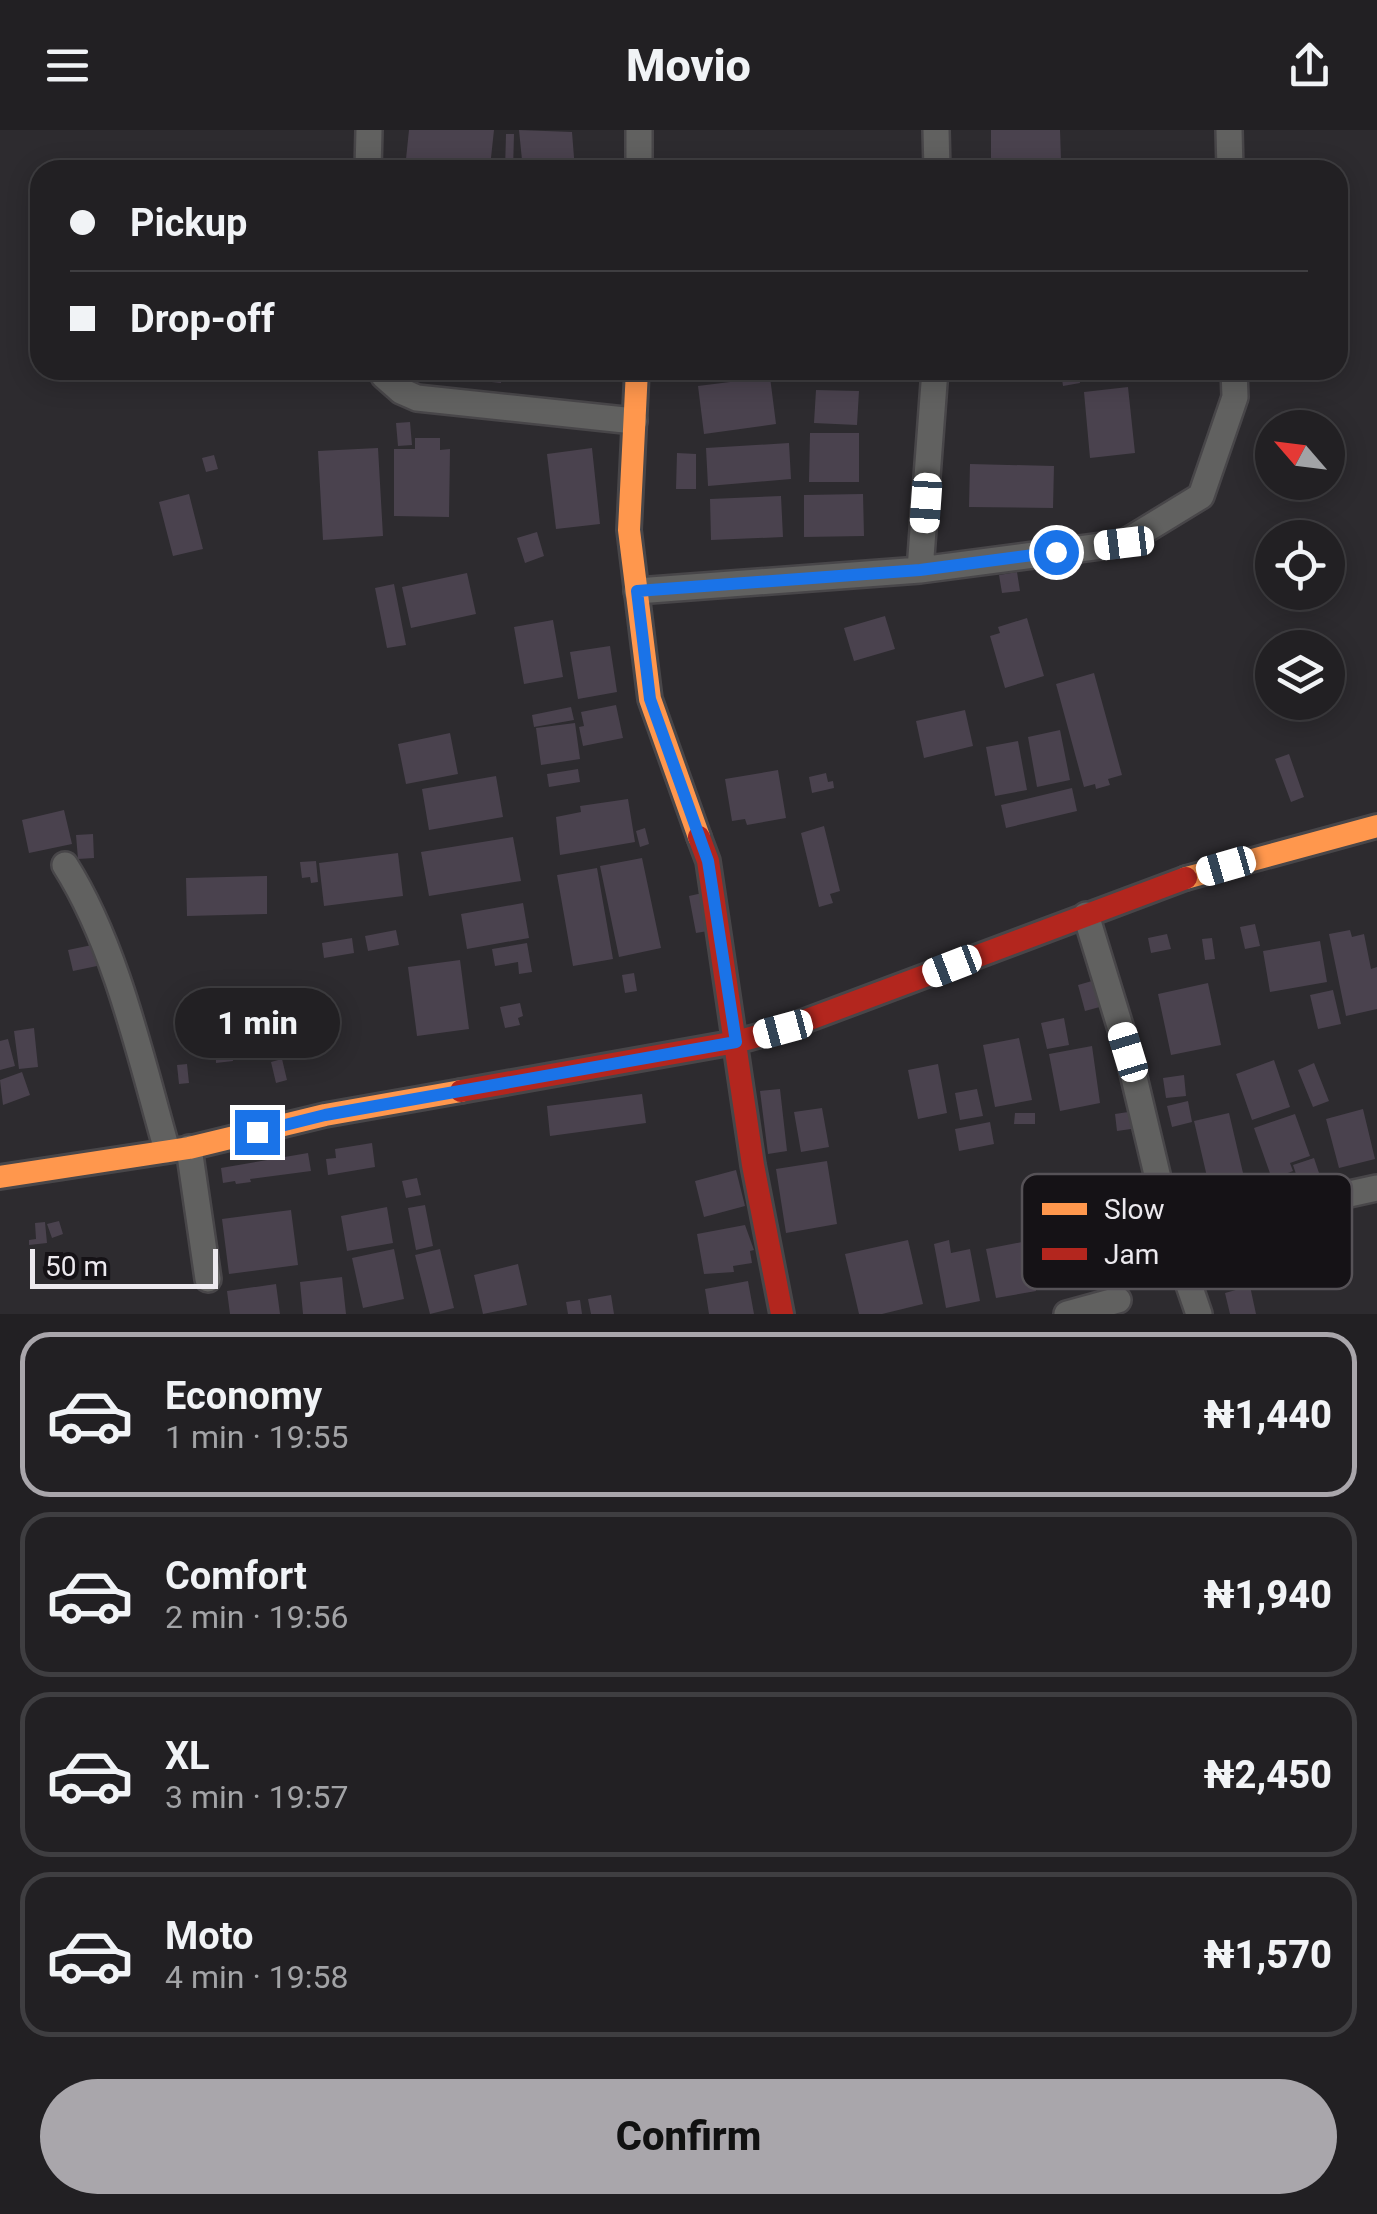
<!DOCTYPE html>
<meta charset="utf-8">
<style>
:root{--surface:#222023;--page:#2e2d30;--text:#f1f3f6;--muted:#a2a3a6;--line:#3f3e41;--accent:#a9a6ab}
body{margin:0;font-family:Roboto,sans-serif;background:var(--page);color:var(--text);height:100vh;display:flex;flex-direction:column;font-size:38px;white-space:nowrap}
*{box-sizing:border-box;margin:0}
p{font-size:32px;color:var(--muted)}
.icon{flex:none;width:55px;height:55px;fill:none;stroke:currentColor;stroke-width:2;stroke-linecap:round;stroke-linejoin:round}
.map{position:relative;height:1184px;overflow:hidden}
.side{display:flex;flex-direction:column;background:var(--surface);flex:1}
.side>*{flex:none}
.hud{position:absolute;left:30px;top:30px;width:1318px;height:220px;border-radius:30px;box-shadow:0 5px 25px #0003,0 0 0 2px var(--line);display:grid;align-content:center;height:220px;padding:0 40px;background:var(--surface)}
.needle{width:65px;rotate:298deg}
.controls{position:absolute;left:1255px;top:280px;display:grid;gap:20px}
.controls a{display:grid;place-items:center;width:90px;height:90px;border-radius:50%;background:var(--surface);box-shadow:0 5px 25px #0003,0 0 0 2px var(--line);font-size:50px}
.scale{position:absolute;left:30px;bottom:25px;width:188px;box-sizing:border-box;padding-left:10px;border:5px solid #ece9ee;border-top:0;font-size:28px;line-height:35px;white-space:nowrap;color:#ece9ee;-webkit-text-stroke:8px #151216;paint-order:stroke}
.end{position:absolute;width:45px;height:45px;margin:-22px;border:12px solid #1a73e8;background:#fff;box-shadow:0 0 0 5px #fff}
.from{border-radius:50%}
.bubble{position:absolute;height:70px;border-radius:35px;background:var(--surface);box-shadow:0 5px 25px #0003,0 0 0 2px var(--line);font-size:32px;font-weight:800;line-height:70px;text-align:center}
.car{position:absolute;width:30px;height:60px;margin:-30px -15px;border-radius:12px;box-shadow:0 0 8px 2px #0007;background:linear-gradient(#fff 24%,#345 0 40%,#fff 0 76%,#345 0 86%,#fff 0)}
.hud b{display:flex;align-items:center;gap:35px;height:95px;font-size:38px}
.hud b+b{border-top:2px solid var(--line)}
.hud i{width:25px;height:25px;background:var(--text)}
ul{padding:18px 0 0;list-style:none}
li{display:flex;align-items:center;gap:30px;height:165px;margin:0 20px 15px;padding:0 20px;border:5px solid var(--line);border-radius:30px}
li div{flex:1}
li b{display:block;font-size:38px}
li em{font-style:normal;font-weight:800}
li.active{border-color:var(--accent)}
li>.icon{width:90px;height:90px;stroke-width:1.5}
.action{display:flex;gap:20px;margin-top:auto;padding:20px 40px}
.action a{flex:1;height:115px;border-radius:60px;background:var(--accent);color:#111;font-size:40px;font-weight:800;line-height:115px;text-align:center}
header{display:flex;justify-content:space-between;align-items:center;height:130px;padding:0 40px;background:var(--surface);font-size:45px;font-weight:800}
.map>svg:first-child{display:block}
.building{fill:#4a424e}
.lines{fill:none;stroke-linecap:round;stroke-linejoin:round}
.street-casing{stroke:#484649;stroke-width:30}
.slow-casing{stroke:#484649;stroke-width:28}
.jam-casing{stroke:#484649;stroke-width:28}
.street{stroke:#616160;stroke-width:25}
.slow{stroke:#ff974d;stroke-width:22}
.jam{stroke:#b3261e;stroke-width:22}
.route{stroke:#1a73e8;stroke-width:12}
.key{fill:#151216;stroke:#565257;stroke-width:2.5}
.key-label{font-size:28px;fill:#ece9ee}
</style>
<header><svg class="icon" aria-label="menu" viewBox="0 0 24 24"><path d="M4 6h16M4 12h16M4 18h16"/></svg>Movio<svg class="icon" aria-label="share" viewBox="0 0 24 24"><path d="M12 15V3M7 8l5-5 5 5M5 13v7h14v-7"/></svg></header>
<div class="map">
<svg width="1377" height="1184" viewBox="0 0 1377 1184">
<rect width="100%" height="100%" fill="#2d2b2f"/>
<path class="building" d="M 409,0 L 494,0 L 490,37 L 406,29 Z
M 519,0 L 572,2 L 575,40 L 523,40 Z
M 991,0 L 1060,0 L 1061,30 L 991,31 Z
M 506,4 L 514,4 L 513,40 L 505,40 Z
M 475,240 L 502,240 L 501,253 L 473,250 Z
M 1078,240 L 1080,253 L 1063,256 L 1061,242 Z
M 770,247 L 776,294 L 704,304 L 698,256 Z
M 1128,257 L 1135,323 L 1090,328 L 1084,262 Z
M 816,260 L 859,261 L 857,295 L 814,293 Z
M 410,292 L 412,315 L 398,316 L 396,293 Z
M 810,303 L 859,303 L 859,352 L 809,352 Z
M 415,308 L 440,308 L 440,320 L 450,319 L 449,387 L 394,386 L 394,319 L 415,319 Z
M 789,313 L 791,349 L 708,356 L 706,318 Z
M 378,318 L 383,406 L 323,410 L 318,321 Z
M 592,318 L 600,394 L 556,399 L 547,324 Z
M 677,323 L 696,324 L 696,359 L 676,359 Z
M 214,325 L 218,339 L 206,342 L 202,328 Z
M 970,334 L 1054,336 L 1053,378 L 969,377 Z
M 189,364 L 203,419 L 173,426 L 159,372 Z
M 863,364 L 864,406 L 804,407 L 804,365 Z
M 781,366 L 783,407 L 711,410 L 710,369 Z
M 537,402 L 544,426 L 525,433 L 517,408 Z
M 1017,442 L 1020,461 L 1002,463 L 999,445 Z
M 467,443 L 476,484 L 411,498 L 402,457 Z
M 394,454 L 406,515 L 387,518 L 375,458 Z
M 885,486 L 895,519 L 854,531 L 844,498 Z
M 1027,488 L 1044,546 L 1005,558 L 990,506 L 1000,503 L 998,497 Z
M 553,490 L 563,547 L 524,554 L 514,497 Z
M 610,516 L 617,562 L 578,569 L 570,522 Z
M 1094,543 L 1122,645 L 1108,649 L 1110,655 L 1096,659 L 1095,654 L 1084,657 L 1056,554 Z
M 616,575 L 623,608 L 583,616 L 579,597 L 584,596 L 581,582 Z
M 571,577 L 574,590 L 534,597 L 532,585 Z
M 965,580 L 973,616 L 924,628 L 916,591 Z
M 575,593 L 580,629 L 541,635 L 536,598 Z
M 1060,600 L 1070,650 L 1037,657 L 1028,607 Z
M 450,603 L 458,644 L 406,654 L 398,614 Z
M 1018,611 L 1027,660 L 995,666 L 986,617 Z
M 1289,624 L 1304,667 L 1291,672 L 1275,629 Z
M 578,639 L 580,652 L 549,657 L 547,644 Z
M 778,640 L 786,688 L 747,695 L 745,689 L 732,691 L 725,649 Z
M 826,643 L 828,652 L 833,651 L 834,658 L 812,663 L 809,647 Z
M 496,646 L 503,687 L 429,700 L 422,659 Z
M 1072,658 L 1077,681 L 1006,698 L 1001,675 Z
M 628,669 L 635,712 L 560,725 L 556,687 L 581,682 L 580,676 Z
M 64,680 L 72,714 L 29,723 L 22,690 Z
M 824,696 L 840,761 L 830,764 L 833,773 L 819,777 L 801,703 Z
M 645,698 L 649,714 L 640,717 L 636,701 Z
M 93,704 L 94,728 L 78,729 L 76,705 Z
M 513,707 L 521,751 L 429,766 L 421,722 Z
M 398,723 L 403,766 L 324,776 L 319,733 Z
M 642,728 L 661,818 L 619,827 L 600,736 Z
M 316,731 L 318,752 L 311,753 L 310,747 L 302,748 L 300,732 Z
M 597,738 L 613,829 L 573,836 L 557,745 Z
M 267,746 L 267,784 L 187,786 L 186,748 Z
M 707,762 L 714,800 L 696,803 L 689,766 Z
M 523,773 L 529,808 L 467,819 L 461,784 Z
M 1255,794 L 1260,816 L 1245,819 L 1240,797 Z
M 396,800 L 399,815 L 368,821 L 365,806 Z
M 1350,800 L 1352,807 L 1364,804 L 1371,839 L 1377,837 L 1377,879 L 1346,886 L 1329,804 Z
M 1167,804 L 1171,819 L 1151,823 L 1148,808 Z
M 352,808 L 354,823 L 324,828 L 322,813 Z
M 1212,808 L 1215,829 L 1205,830 L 1202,809 Z
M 1320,811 L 1327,852 L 1270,862 L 1263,821 Z
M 527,813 L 532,842 L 519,844 L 518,832 L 495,836 L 492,819 Z
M 92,815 L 97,836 L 73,841 L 68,820 Z
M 460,830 L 469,899 L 417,906 L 408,837 Z
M 634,843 L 637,861 L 625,863 L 622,845 Z
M 1099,849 L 1107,875 L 1085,881 L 1078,855 Z
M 1208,853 L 1221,915 L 1171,925 L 1158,864 Z
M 1333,860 L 1341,894 L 1318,899 L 1310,865 Z
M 520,873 L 523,886 L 518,888 L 520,895 L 505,898 L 500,877 Z
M 1064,888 L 1069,915 L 1047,919 L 1041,893 Z
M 34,898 L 38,937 L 19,939 L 14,901 Z
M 231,908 L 233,931 L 216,933 L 215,909 Z
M 1019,908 L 1032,970 L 995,977 L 983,915 Z
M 8,909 L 15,936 L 0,940 L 0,911 Z
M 1092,916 L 1100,973 L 1060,981 L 1049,924 Z
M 282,929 L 287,950 L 276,953 L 271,932 Z
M 1274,930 L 1290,977 L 1252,990 L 1236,944 Z
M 1314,933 L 1329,971 L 1313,977 L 1298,940 Z
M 187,934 L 189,953 L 179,954 L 177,935 Z
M 938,934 L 947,983 L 918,989 L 908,940 Z
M 22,942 L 30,965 L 3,975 L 0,950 Z
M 1184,945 L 1186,966 L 1166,968 L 1163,948 Z
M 780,959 L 787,1021 L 768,1024 L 760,961 Z
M 977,959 L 983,986 L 960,990 L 955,963 Z
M 642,964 L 646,993 L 550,1006 L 547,976 Z
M 1188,971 L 1192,992 L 1172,997 L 1167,976 Z
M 822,978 L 829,1017 L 801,1022 L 794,982 Z
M 1363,979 L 1375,1029 L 1339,1038 L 1326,989 Z
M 1135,981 L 1138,998 L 1117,1001 L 1115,984 Z
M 1015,983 L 1035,983 L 1035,994 L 1014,994 Z
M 1229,983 L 1243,1043 L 1208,1051 L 1194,991 Z
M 1295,984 L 1310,1026 L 1290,1033 L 1293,1041 L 1272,1049 L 1254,998 Z
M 990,992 L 994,1014 L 959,1021 L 955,999 Z
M 372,1013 L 375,1037 L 328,1045 L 326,1029 L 336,1028 L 335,1019 Z
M 308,1023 L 311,1041 L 250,1049 L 251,1052 L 236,1054 L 235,1051 L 223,1053 L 221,1038 Z
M 1314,1028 L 1319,1043 L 1298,1050 L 1293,1035 Z
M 827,1031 L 837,1094 L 786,1103 L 776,1039 Z
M 736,1040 L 745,1076 L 704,1087 L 695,1051 Z
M 1057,1043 L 1061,1066 L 1031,1072 L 1026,1049 Z
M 417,1048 L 421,1065 L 406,1068 L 402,1051 Z
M 425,1075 L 433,1116 L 416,1120 L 408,1078 Z
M 387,1077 L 393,1113 L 347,1121 L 341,1086 Z
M 291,1080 L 298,1135 L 229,1144 L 222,1089 Z
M 1351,1088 L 1353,1132 L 1323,1134 L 1320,1089 Z
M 59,1091 L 63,1104 L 52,1108 L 47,1094 Z
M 45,1092 L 47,1113 L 29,1115 L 29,1110 L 36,1109 L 35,1093 Z
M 745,1095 L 754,1120 L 750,1121 L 752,1133 L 733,1136 L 734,1142 L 704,1144 L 697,1104 Z
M 908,1110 L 923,1174 L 882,1184 L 859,1184 L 845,1124 Z
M 949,1110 L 951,1123 L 970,1119 L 980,1171 L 946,1178 L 934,1114 Z
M 1027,1111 L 1036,1161 L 996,1168 L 986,1119 Z
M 394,1119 L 404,1169 L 363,1178 L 352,1128 Z
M 440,1119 L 454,1178 L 430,1184 L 415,1125 Z
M 518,1134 L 527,1175 L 483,1184 L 474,1145 Z
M 342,1147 L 346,1184 L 303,1184 L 300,1152 Z
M 748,1151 L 754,1184 L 709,1184 L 705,1159 Z
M 276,1154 L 280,1184 L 230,1184 L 227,1161 Z
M 1250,1156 L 1256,1184 L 1230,1184 L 1225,1163 Z
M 611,1165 L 614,1184 L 591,1184 L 588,1169 Z
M 580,1170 L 582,1184 L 568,1184 L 566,1172 Z"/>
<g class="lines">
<defs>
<path id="street" d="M 936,0 L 937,40
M 1229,0 L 1230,40
M 368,40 L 369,0
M 639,40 L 639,0
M 384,240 L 384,246 L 401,261 L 417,268 L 634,291
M 920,440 L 935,240
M 637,461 L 920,440 L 1124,413 L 1201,366 L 1235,267 L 1234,240
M 65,735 C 116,815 141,929 167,1020
M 1086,785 L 1128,922 L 1171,1103 L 1199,1184
M 189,1018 L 208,1149
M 1171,1103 L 1377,1058
M 1067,1184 L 1118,1170"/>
<path id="slow" d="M 637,240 L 629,400 L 650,569 L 699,707
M 1186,748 L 1377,696
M 0,1047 L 189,1018 L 325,985 L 461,961"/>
<path id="jam" d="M 699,707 L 708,731 L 753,1035 L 782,1184
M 461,961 L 736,912 L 783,899 L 1186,748"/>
</defs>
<use href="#street" class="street-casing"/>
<use href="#slow" class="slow-casing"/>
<use href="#jam" class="jam-casing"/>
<use href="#street" class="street"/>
<use href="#slow" class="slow"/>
<use href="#jam" class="jam"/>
</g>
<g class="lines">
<path class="route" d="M 257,1002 L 325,985 L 736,912 L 708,731 L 650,569 L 637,461 L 920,440 L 1056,422"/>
</g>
<rect x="1022" y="1044" width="330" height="115" rx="15" class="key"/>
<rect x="1042" y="1073" width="45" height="12" fill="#ff974d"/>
<rect x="1042" y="1118" width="45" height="12" fill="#b3261e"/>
<g class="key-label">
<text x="1104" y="1089">Slow</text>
<text x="1104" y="1134">Jam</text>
</g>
</svg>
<div class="controls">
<a><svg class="needle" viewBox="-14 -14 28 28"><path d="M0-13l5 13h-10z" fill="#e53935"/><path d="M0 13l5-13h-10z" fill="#a2a3a6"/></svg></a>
<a><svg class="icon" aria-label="locate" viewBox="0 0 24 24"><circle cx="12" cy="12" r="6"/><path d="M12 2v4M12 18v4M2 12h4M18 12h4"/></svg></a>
<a><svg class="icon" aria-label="layers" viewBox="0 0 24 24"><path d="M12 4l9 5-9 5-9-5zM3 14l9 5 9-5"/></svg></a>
</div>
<div class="scale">50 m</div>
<i class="end from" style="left:1056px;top:422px"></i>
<i class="end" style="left:257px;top:1002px"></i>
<div class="bubble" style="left:175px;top:858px;width:165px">1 min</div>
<i class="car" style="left:926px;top:373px;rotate:184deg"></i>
<i class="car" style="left:1124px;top:413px;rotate:263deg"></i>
<i class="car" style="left:1226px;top:736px;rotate:254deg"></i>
<i class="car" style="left:952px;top:836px;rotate:249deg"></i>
<i class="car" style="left:783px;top:899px;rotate:255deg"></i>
<i class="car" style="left:1128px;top:922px;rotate:343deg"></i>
<div class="hud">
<b><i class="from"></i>Pickup</b>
<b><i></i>Drop-off</b>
</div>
</div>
<section class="side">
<ul>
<li class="active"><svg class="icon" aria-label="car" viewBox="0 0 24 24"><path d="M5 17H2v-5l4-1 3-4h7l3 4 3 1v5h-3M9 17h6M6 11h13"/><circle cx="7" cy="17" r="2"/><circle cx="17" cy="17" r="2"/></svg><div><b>Economy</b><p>1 min · 19:55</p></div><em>₦1,440</em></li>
<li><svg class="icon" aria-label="car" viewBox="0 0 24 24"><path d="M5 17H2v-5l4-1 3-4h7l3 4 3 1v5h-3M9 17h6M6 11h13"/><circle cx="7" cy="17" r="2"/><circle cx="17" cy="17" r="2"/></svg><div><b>Comfort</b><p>2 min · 19:56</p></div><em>₦1,940</em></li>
<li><svg class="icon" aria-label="car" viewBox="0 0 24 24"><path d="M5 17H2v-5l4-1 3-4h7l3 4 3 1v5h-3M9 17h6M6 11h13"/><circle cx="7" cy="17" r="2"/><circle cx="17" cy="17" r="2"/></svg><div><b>XL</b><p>3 min · 19:57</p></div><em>₦2,450</em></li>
<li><svg class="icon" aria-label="car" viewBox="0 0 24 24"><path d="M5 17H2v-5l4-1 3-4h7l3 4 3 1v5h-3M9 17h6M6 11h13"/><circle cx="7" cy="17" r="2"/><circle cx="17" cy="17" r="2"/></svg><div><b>Moto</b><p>4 min · 19:58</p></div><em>₦1,570</em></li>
</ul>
<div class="action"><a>Confirm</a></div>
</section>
